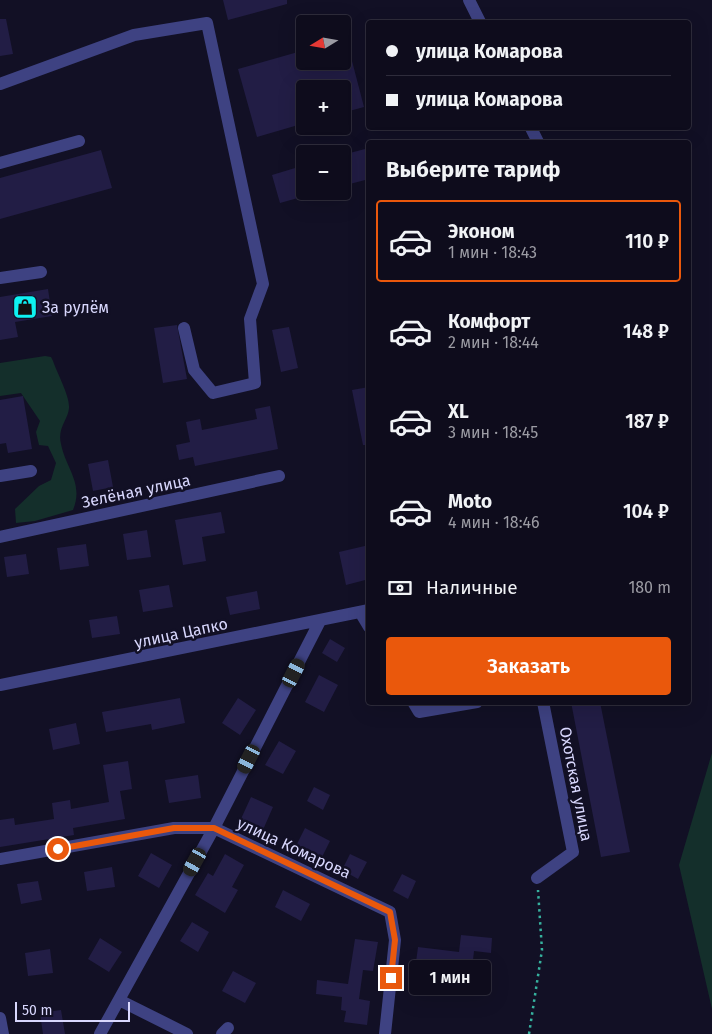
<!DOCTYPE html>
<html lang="ru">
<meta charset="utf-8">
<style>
:root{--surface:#0e0c1c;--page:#171525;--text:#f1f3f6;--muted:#9b9ba3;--line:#2e2c3b;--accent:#ea580c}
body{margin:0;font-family:"Fira Sans",sans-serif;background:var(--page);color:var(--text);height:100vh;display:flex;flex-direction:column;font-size:19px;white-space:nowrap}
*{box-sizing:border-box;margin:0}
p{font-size:16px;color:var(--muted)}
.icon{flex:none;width:28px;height:28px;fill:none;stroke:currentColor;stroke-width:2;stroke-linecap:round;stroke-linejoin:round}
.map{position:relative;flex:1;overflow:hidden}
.panel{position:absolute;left:366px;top:140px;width:325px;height:565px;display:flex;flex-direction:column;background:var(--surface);border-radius:5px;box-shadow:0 5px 20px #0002,0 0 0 1px var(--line)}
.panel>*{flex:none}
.hud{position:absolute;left:366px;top:20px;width:325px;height:110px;border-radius:5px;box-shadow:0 5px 20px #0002,0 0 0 1px var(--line);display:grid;align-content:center;height:110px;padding:0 20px;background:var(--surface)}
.needle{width:32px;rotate:259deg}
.tools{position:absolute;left:296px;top:15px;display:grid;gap:10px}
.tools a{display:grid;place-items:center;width:55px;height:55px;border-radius:5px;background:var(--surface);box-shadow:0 5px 20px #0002,0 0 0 1px var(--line);font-size:25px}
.scale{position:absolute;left:15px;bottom:12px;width:115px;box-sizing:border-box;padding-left:5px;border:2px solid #d8d7fd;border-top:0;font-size:14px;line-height:18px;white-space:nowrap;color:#d8d7fd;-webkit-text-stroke:4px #121025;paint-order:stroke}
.end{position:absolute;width:22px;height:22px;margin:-11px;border:6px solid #ea580c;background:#fff;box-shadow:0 0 0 2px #fff}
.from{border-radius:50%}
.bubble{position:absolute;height:35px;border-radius:5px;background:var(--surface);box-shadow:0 5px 20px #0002,0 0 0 1px var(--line);font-size:16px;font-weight:600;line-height:35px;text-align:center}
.car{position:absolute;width:15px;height:30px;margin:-15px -8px;border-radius:6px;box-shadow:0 0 4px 1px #0007;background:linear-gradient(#222 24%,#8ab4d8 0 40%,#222 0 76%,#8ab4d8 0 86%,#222 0)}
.hud b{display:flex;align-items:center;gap:18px;height:48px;font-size:19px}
.hud b+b{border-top:1px solid var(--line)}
.hud i{width:12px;height:12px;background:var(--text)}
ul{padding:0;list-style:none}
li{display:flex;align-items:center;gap:15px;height:82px;margin:0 10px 8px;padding:0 10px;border:2px solid transparent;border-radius:5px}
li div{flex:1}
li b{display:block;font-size:19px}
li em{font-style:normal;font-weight:600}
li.on{border-color:var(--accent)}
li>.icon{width:45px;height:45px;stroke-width:1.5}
h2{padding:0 20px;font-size:22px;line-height:60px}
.pay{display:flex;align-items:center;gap:12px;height:55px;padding:0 20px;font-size:19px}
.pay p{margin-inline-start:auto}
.button{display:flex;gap:10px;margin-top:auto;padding:10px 20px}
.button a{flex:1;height:58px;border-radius:5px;background:var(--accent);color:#fff;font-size:20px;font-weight:600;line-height:58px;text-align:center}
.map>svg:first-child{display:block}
.green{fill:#142f2b}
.building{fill:#221d45}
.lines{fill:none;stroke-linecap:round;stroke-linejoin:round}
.path{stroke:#36b19e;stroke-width:2.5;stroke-dasharray:2.5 4;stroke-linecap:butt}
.minor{stroke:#3e4282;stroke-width:12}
.route{stroke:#ea580c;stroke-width:6}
.labels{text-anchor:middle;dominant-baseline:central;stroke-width:5;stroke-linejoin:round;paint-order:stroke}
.poi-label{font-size:16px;fill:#d8d7fd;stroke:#121025;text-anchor:start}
.street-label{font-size:16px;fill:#d8d7fd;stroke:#121025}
</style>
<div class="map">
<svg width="712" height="1034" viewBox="0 0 712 1034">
<rect width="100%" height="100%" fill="#121025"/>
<path class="green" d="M 45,356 L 51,357 L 53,361 C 57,373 70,396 69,408 C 68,420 57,428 61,444 C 66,469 84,483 73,510 L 35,521 L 16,523 L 15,509 L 39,486 L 51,480 L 56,463 L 48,446 L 39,445 L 36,432 L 40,421 L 21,393 L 0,396 L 0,363 Z
M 712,753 L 712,1009 L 679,865 Z"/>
<path class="building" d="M 223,0 L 287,0 L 287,4 L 228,20 Z
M 0,19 L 6,19 L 13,54 L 0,56 Z
M 305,50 L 305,61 L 352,61 L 364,107 L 342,113 L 342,89 L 305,89 L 305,123 L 257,137 L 238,69 Z
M 369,148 L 369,179 L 342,186 L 342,155 Z
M 101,150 L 112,188 L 0,219 L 0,178 Z
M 305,165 L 305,196 L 280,203 L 272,175 Z
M 48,289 L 52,316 L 15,322 L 18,337 L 0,340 L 0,297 Z
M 177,325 L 187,379 L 163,383 L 154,328 Z
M 289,327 L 298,368 L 281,372 L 272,330 Z
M 369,387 L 369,445 L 363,445 L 352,390 Z
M 23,396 L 32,449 L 8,453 L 6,443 L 0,444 L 0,400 Z
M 270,406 L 278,449 L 195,466 L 193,457 L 179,460 L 176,445 L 190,442 L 186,422 L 200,419 L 202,430 L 257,419 L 255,409 Z
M 108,460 L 113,487 L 93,491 L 88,464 Z
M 221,512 L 225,533 L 202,537 L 206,561 L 183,565 L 175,520 Z
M 147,530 L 151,557 L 127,560 L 123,534 Z
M 86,544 L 89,566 L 60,570 L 57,548 Z
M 369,545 L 369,579 L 346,585 L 339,552 Z
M 26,554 L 29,574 L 7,577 L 4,557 Z
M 169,585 L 173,607 L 143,612 L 139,590 Z
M 257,591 L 260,609 L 230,615 L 226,597 Z
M 117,616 L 120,634 L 92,638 L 89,620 Z
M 330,639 L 345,648 L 337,662 L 322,653 Z
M 319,675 L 338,685 L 324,712 L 305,702 Z
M 180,698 L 185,723 L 152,730 L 151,724 L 106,732 L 102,712 Z
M 238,698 L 256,710 L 240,735 L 222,723 Z
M 571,702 L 600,702 L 630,852 L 601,857 Z
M 76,723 L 80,744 L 53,750 L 49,729 Z
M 279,741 L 296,751 L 283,774 L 265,765 Z
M 128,761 L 132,789 L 120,791 L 125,819 L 73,828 L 74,835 L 0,847 L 0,820 L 14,818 L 15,825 L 54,819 L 52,803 L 70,800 L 71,809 L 109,802 L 103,765 Z
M 198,775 L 201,798 L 169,803 L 165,780 Z
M 314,787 L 330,795 L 323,810 L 307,801 Z
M 251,797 L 273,807 L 262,832 L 240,821 Z
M 305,828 L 330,841 L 321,859 L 296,846 Z
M 151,853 L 172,865 L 159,888 L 138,876 Z
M 225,854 L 244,865 L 232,887 L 238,890 L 225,913 L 195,895 L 208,873 L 213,876 Z
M 350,854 L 367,862 L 358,879 L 342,870 Z
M 112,867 L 115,887 L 87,891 L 84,872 Z
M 402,874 L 416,881 L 408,899 L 393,891 Z
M 38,881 L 42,900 L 21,904 L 17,884 Z
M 283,890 L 310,904 L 301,921 L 275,907 Z
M 192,922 L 209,932 L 198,952 L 180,941 Z
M 461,935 L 492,938 L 491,953 L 474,951 L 470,988 L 439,984 L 440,974 L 415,970 L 418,947 L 459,952 Z
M 100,938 L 122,952 L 109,972 L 88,959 Z
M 355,939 L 378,942 L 373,971 L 363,970 L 359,999 L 370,1001 L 367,1025 L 344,1022 L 346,1011 L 341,1010 L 342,997 L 316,994 L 317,980 L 348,984 Z
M 50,949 L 53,973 L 28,976 L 25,953 Z
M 233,971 L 256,983 L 245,1003 L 222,991 Z
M 61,1010 L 65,1034 L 43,1034 L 40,1013 Z"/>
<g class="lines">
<path class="path" d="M 529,1034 L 542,950 L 538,890"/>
<path class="minor" d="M 469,0 L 480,22
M 0,84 L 134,35 L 207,23 L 263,284 L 250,319 L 255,383 L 213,393 L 194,370 L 184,328
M 531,128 L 538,142
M 0,163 L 79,141
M 0,278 L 41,272
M 0,476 L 31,471
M 0,537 L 279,476
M 360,612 L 369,627
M 0,685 L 369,610
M 413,702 L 419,712 L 477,702
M 0,859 L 174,828 L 214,828 L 390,912 L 395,940 L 385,1034
M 537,878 L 573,852 L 543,702
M 119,1000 L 187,1034
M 0,1018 L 3,1034
M 100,1034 L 214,828 L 320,621
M 222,1034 L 228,1028"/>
</g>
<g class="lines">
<path class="route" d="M 58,849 L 174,828 L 214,828 L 390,912 L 395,940 L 391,978"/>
</g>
<defs>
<symbol id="shop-square" viewBox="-11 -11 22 22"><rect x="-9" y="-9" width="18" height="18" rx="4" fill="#0ef1f2" stroke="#121025"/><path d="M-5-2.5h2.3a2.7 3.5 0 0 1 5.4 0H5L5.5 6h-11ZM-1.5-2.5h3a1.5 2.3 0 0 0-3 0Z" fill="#111"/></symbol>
</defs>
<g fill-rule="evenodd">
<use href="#shop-square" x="11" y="293" width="28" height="28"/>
</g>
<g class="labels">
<g class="poi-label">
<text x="42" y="307">За рулём</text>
</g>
<g class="street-label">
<text transform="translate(136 491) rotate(-12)">Зелёная улица</text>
<text transform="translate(181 633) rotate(-12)">улица Цапко</text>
<text transform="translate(576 784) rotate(79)">Охотская улица</text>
<text transform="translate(294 848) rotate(25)">улица Комарова</text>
</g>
</g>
</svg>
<div class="tools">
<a><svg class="needle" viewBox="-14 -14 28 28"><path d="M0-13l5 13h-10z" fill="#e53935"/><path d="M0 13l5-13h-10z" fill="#9b9ba3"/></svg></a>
<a>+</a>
<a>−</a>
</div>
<div class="scale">50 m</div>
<i class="end from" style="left:58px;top:849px"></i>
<i class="end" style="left:391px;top:978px"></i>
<div class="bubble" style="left:409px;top:960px;width:82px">1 мин</div>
<i class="car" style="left:294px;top:673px;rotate:27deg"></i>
<i class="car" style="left:249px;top:759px;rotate:207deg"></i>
<i class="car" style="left:195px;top:862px;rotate:209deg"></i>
<div class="hud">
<b><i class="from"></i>улица Комарова</b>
<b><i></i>улица Комарова</b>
</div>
<section class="panel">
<h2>Выберите тариф</h2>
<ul>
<li class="on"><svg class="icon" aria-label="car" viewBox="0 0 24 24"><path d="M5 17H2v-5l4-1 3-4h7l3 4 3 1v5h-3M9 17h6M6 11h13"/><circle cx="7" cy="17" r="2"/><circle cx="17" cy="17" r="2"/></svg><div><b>Эконом</b><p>1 мин · 18:43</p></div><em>110 ₽</em></li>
<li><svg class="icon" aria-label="car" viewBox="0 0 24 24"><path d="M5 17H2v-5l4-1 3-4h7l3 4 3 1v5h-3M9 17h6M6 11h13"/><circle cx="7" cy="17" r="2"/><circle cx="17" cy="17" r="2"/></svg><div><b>Комфорт</b><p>2 мин · 18:44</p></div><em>148 ₽</em></li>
<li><svg class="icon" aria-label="car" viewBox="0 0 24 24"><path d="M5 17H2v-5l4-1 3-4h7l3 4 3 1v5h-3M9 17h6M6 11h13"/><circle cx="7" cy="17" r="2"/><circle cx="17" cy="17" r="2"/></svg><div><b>XL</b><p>3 мин · 18:45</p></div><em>187 ₽</em></li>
<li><svg class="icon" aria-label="car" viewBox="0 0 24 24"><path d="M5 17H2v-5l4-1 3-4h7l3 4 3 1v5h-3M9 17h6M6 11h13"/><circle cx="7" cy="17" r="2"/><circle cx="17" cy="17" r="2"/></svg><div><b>Moto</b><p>4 мин · 18:46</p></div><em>104 ₽</em></li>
</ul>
<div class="pay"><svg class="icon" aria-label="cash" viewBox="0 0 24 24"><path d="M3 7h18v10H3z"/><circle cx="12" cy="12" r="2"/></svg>Наличные<p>180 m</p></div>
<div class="button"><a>Заказать</a></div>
</section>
</div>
